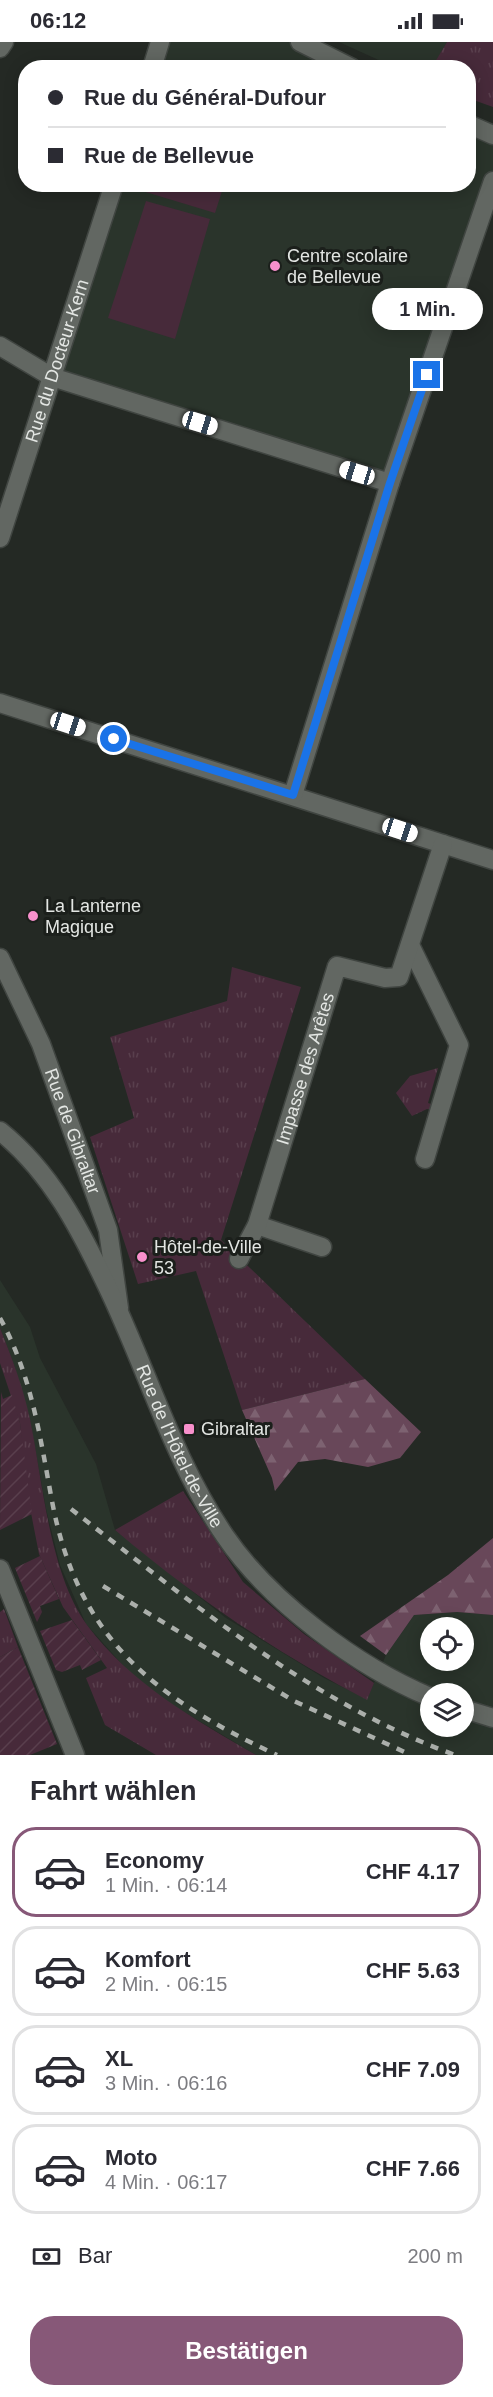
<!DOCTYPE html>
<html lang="de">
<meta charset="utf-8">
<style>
:root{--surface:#fff;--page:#f7f7f7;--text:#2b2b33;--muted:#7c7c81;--line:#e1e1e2;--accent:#875878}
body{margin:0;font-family:Helvetica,sans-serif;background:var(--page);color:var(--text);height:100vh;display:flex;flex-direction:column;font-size:22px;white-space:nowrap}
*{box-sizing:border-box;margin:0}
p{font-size:20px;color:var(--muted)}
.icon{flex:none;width:33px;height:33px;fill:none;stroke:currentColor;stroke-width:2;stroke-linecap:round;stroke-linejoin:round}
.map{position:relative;height:1713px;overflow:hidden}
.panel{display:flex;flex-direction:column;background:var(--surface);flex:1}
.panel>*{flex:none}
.hud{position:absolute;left:18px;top:18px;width:458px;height:132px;border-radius:24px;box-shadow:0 3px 15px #0003;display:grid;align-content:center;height:132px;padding:0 30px;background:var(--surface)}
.tools{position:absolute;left:420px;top:1575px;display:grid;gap:12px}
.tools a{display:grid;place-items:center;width:54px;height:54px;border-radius:50%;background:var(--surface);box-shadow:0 3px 15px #0003;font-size:30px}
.end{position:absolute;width:27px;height:27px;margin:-14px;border:8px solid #1a73e8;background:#fff;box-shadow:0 0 0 3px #fff}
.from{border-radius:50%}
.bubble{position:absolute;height:42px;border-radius:21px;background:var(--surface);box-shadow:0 3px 15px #0003;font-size:20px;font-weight:700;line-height:42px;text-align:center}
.car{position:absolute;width:18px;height:36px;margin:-18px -9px;border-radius:8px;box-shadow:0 0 4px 2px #0007;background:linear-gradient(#fff 24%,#345 0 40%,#fff 0 76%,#345 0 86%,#fff 0)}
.hud b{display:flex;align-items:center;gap:21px;height:57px;font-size:22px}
.hud b+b{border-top:2px solid var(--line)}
.hud i{width:15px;height:15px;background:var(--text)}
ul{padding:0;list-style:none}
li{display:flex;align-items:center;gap:18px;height:90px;margin:0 12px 9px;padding:0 18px;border:3px solid var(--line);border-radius:24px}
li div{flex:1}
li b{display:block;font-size:22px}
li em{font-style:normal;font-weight:700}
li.active{border-color:var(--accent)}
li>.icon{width:54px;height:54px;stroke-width:1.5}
h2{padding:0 30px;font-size:27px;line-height:72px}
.pay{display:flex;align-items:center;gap:15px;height:66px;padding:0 30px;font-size:22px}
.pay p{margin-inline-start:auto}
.primary-button{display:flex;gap:12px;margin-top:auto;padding:12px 30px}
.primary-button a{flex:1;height:69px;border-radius:24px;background:var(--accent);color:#fff;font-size:24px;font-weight:700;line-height:69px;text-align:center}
.status{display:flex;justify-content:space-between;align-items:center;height:42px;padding:0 30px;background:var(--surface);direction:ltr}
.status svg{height:16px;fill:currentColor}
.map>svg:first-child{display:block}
.built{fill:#2a342b;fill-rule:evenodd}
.grass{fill:url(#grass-tufts)}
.forest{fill:url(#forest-firs)}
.garden{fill:url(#garden-furrows)}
.pitch{fill:#472a3a}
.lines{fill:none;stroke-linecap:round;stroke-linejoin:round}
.street-casing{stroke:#404541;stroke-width:21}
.secondary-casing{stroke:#404541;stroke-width:21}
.street{stroke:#626762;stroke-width:18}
.secondary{stroke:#626762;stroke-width:18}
.rail{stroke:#abafab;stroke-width:4.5;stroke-dasharray:8 8;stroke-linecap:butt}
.route{stroke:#1a73e8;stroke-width:8}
.poi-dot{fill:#f890cc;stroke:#1b1f1b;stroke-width:2}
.labels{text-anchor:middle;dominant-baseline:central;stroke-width:6;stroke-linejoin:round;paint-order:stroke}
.poi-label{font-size:18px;fill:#e3e6e3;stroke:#1b1f1b;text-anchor:start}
.street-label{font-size:18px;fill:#e3e6e3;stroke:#1b1f1b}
</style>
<div class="status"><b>06:12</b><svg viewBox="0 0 49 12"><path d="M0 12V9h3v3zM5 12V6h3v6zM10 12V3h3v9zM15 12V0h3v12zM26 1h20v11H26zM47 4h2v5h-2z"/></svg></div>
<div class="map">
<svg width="493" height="1713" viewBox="0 0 493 1713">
<defs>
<pattern id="grass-tufts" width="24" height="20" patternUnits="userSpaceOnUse" patternTransform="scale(1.5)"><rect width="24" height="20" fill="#472a3a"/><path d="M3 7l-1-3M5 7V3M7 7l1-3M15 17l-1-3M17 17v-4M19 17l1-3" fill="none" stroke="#593f4d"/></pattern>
<pattern id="forest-firs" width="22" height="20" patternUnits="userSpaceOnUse" patternTransform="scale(1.5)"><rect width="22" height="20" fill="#684759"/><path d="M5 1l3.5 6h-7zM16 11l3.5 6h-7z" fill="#7d6271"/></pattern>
<pattern id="garden-furrows" width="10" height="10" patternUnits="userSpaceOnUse" patternTransform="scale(1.5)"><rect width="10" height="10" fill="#472a3a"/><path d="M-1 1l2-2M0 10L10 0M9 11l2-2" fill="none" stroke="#593f4d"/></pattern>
</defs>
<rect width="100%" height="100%" fill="#242924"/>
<path class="built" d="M 160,0 L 300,0 L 352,26 L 152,26 Z
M 339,0 L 447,0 L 432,26 L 394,25 Z
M 468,82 L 493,93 L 493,139 L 390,441 L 52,335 L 114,143 L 468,142 Z
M 0,1238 L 30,1285 L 40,1316 L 96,1422 L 115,1488 L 226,1576 L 324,1636 L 367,1657 L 386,1613 L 414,1573 L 457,1570 L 493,1573 L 493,1713 L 256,1713 L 164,1658 L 128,1629 L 86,1582 L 60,1523 L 46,1467 L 30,1378 L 14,1323 L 0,1286 ZM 430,1586 L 464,1586 L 464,1618 L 430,1618 ZM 430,1652 L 464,1652 L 464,1684 L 430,1684 Z"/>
<path class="grass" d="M 447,0 L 493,0 L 493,65 L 468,56 L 468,26 L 432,25 Z
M 232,925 L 301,945 L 221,1198 L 365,1337 L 242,1368 L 196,1229 L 138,1242 L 90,1095 L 134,1076 L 110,995 L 227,959 Z
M 438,1026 L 428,1061 L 434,1063 L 433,1068 L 427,1067 L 412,1074 L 396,1051 L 410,1034 Z
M 0,1286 C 12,1316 23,1345 30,1377 C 43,1440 49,1530 87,1583 C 131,1642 194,1677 256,1713 L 156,1713 L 105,1683 L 86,1636 L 107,1626 L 63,1565 L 39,1512 L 26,1445 L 20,1381 L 0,1321 Z
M 183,1449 L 243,1540 L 304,1592 L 374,1641 L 367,1658 C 276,1611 193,1554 115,1488 Z
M 4,1567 L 18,1605 L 0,1615 L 0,1570 Z"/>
<path class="forest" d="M 365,1337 L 421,1390 L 400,1416 L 368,1425 L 325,1417 L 298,1420 L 275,1449 L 272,1436 L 242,1368 Z
M 493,1496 L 493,1573 L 457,1570 L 414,1573 L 386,1613 L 360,1594 L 448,1533 Z"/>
<path class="garden" d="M 1,1350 L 3,1357 L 12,1353 L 20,1381 L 32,1472 L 0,1488 Z
M 40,1514 L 59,1557 L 40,1564 L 42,1570 L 37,1580 L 15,1526 Z
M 72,1578 L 101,1618 L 82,1628 L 80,1623 L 62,1630 L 56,1628 L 40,1589 Z
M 18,1605 L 57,1702 L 30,1713 L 0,1713 L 0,1615 Z"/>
<path class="pitch" d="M 141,143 L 141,142 L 224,143 L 215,171 L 139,148 Z
M 146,159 L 210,177 L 175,297 L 108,276 Z"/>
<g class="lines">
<defs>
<g id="street">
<path d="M 300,0 L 352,26"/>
<path d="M 0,6 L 4,0"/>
<path d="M 152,26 L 160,0"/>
<path d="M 468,82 L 493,93"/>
<path d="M 0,304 L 52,335 L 390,441"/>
<path id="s1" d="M 0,496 L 114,142"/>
<path d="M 0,661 L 493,818"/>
<path d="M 293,753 L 390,441 L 493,139"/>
<path d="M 410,903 L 459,1003 L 425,1117"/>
<path id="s2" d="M 0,916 L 41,1002 L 108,1188 L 119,1266"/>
<path d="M 257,1183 L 322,1205"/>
<path id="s3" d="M 239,1217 L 257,1183 L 337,924 L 385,936 L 399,935 L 443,802"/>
<path d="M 0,1527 L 75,1713"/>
</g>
<g id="secondary">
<path id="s4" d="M 0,1089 C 51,1130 80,1187 107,1244 C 147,1327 173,1418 225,1494 C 270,1560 358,1625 430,1655"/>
<path d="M 464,1667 L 493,1676"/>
</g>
</defs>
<use href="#street" class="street-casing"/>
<use href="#secondary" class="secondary-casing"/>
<use href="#street" class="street"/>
<use href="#secondary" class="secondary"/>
<path class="rail" d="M 0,1276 C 32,1334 40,1395 52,1459 C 78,1598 155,1656 277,1713
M 71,1467 C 191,1560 310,1660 455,1713
M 103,1544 L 294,1659 L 411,1713"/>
</g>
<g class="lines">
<path class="route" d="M 114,697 L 293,753 L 390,441 L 427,333"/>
</g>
<g class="poi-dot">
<circle cx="275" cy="224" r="6"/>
<circle cx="33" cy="874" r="6"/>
<circle cx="142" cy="1215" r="6"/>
<rect x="183" y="1381" width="12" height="12" rx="3"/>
</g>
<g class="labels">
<g class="poi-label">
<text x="287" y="214">Centre scolaire<tspan x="287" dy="21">de Bellevue</tspan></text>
<text x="45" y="864">La Lanterne<tspan x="45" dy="21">Magique</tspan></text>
<text x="154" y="1205">Hôtel-de-Ville<tspan x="154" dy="21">53</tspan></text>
<text x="201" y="1387">Gibraltar</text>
</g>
<g class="street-label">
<text stroke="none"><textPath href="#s1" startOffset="186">Rue du Docteur-Kern</textPath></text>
<text stroke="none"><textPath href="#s3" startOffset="202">Impasse des Arêtes</textPath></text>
<text stroke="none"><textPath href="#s2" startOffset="188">Rue de Gibraltar</textPath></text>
<text stroke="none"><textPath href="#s4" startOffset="366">Rue de l'Hôtel-de-Ville</textPath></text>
</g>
</g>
</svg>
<div class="tools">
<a><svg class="icon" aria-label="locate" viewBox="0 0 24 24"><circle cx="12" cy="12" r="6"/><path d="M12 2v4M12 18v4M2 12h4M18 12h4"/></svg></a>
<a><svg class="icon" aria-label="layers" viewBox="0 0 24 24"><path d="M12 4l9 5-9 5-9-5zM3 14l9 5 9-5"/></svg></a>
</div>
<i class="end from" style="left:114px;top:697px"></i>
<i class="end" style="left:427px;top:333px"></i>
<div class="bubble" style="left:372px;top:246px;width:111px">1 Min.</div>
<i class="car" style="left:200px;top:381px;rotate:107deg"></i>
<i class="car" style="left:357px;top:431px;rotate:287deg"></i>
<i class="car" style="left:68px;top:682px;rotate:108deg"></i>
<i class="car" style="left:400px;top:788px;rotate:108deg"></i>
<div class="hud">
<b><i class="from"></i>Rue du Général-Dufour</b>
<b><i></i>Rue de Bellevue</b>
</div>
</div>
<section class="panel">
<h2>Fahrt wählen</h2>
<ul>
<li class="active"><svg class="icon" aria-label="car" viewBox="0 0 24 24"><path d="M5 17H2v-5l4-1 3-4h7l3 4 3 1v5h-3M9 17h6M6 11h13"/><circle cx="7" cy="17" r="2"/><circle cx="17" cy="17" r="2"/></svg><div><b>Economy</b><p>1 Min. · 06:14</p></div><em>CHF 4.17</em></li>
<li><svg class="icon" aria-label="car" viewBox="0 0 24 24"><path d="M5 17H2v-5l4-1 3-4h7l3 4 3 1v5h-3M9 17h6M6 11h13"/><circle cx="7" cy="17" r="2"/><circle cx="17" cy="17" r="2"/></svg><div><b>Komfort</b><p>2 Min. · 06:15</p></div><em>CHF 5.63</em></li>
<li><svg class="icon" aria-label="car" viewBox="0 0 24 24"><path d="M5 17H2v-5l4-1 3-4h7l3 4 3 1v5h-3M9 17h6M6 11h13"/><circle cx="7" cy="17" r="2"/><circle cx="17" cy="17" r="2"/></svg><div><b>XL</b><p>3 Min. · 06:16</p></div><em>CHF 7.09</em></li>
<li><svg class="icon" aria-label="car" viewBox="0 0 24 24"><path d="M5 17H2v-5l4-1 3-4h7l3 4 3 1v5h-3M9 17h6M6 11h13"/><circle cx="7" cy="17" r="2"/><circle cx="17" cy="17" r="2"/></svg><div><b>Moto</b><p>4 Min. · 06:17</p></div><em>CHF 7.66</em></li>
</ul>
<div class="pay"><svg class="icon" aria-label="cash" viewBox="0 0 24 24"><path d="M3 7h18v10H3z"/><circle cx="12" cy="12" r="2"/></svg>Bar<p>200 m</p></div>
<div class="primary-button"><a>Bestätigen</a></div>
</section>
